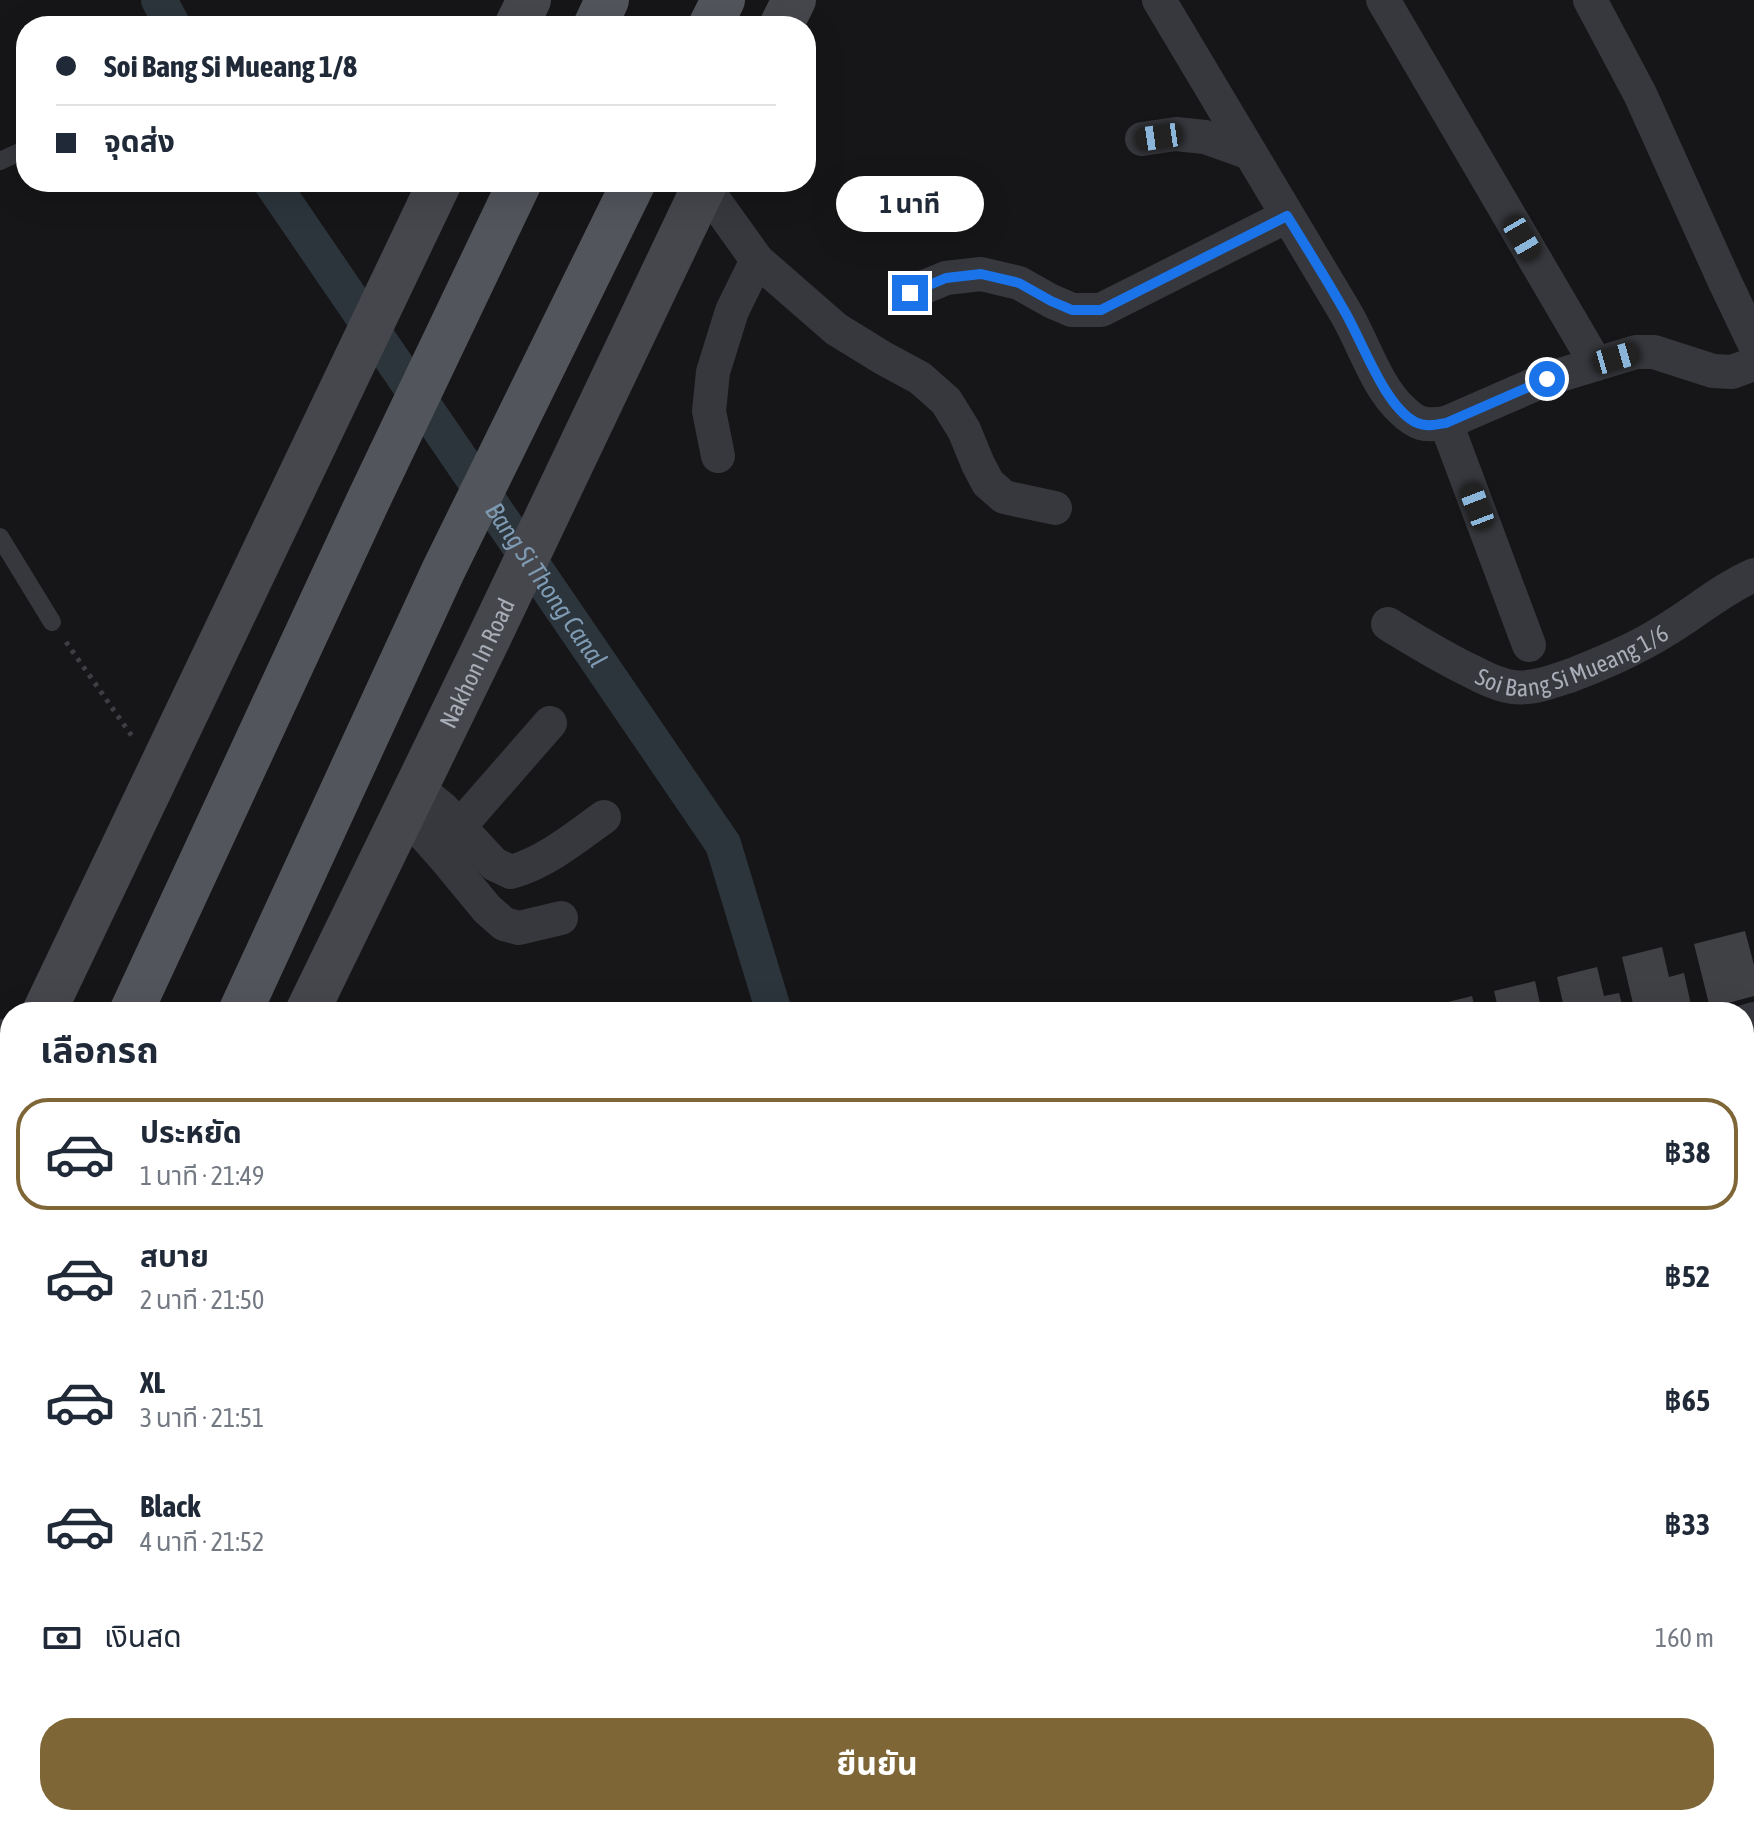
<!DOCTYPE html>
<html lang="th">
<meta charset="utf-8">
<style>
:root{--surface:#fff;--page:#f6f6f7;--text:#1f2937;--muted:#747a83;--line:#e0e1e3;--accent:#7e6636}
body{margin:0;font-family:"Asap Condensed","Noto Sans Thai",sans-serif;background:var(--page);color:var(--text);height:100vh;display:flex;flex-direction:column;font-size:30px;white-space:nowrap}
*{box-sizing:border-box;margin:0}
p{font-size:26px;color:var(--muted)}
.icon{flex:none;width:44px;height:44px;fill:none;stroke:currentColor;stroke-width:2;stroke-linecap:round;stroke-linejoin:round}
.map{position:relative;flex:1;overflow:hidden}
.drawer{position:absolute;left:0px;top:1002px;width:1754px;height:824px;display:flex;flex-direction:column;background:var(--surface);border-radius:32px 32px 0 0;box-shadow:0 8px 32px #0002}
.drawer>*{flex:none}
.hud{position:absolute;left:16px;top:16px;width:800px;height:176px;border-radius:32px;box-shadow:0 8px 32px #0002;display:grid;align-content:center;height:176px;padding:0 40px;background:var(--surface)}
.end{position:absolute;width:36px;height:36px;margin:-18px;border:10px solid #1a73e8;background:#fff;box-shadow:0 0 0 4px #fff}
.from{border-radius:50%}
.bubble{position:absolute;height:56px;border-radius:28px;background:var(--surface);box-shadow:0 8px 32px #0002;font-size:26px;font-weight:700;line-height:56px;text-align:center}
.car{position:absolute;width:24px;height:48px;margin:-24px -12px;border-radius:10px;box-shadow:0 0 6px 2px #0007;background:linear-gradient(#222 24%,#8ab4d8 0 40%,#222 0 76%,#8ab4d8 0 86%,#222 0)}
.hud b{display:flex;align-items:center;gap:28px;height:76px;font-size:30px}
.hud b+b{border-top:2px solid var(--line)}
.hud i{width:20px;height:20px;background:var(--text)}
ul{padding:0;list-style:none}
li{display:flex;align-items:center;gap:24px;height:112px;margin:0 16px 12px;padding:0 24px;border:4px solid transparent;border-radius:32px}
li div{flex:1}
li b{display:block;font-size:30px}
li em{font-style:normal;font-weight:700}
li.active{border-color:var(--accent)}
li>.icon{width:72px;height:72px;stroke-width:1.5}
h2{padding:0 40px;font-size:36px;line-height:96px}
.pay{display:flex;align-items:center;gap:20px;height:88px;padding:0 40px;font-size:30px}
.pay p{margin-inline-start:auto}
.action{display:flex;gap:16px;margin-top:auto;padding:16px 40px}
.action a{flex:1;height:92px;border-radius:32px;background:var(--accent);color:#fff;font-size:32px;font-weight:700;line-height:92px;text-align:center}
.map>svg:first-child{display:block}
.built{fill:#222225}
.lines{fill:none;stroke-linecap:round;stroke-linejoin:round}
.canal{stroke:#2c353c;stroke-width:36}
.building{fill:#404145}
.path{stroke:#3d3f44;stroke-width:5;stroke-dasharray:4 6;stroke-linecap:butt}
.lane{stroke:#37383d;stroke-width:18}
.street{stroke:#37383d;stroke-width:34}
.secondary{stroke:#45474d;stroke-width:44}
.primary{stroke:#53555c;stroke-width:44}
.route{stroke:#1a73e8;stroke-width:10}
.labels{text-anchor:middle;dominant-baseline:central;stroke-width:8;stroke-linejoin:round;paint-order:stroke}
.street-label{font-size:24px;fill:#a8adb8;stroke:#111113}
.water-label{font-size:26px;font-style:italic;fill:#7f9bb3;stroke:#111113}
</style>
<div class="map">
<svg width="1754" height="1826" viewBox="0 0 1754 1826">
<rect width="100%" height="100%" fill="#161618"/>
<path class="built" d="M 10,1794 L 10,1816 L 1035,1816 L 1039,1826 L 0,1826 L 0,1798 Z"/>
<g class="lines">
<g class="canal">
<path d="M 159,0 L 173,26"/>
<path id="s1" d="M 271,182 L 723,844 L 774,1012"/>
<path d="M 1064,1816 L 1069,1826"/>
</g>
</g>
<path class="building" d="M 1745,931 L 1754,965 L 1754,996 L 1710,1008 L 1694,944 Z
M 1662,947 L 1669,977 L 1684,973 L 1691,1005 L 1663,1012 L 1635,1012 L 1622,957 Z
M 1597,967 L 1604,996 L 1619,993 L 1624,1012 L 1565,1012 L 1557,977 Z
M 1535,981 L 1542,1012 L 1499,1012 L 1494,991 Z
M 1472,996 L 1476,1012 L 1434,1012 L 1432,1006 Z
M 1754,1066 L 1754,1137 L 1744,1139 L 1744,1068 Z
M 1754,1147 L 1754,1208 L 1744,1211 L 1744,1150 Z
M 1744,1297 L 1754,1329 L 1754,1363 L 1744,1366 Z
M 1754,1378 L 1754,1443 L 1744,1447 L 1744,1381 Z
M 1754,1511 L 1754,1591 L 1753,1591 L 1744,1561 L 1744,1527 L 1746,1526 L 1744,1514 Z
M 427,1816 L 745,1816 L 749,1818 L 745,1826 L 422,1826 Z"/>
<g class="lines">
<path class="path" d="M 66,642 L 134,739"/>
<path class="lane" d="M 0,161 L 22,151
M 0,537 L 52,622
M 0,1028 L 10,1033
M 190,1816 L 210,1826
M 330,1816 L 351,1826
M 764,1816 L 784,1826
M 977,1825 L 978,1826
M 22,1826 L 32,1816
M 89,1826 L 96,1816
M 374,1826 L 379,1816"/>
<g class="street">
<path d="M 1159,0 C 1221,103 1282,207 1344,310 C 1363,341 1375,385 1402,410 C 1417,425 1425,426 1446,423 L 1547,379 L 1636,352 L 1654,352 L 1713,371 L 1732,372 L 1754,364"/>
<path d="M 1383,0 L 1596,364"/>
<path d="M 1590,0 L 1640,94 L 1724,280 L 1754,343"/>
<path d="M 1142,139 L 1176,134 L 1205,137 L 1250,153"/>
<path d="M 704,186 L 757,260 L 836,329 L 883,358 L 920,378 L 946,401 L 964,430 L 978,464 L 988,483 L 1004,497 L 1055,508"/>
<path d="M 910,293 L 946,278 L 981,274 L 1019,283 L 1051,301 L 1072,310 L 1101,310 L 1287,216"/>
<path d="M 1446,423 L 1529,645"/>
<path d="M 718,456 L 709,411 L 713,372 L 732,311 L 757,260"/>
<path id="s2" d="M 1388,624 C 1416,641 1443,658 1473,672 C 1484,678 1495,683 1507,686 C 1529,691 1551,682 1572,675 C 1605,662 1636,649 1666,630 C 1696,612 1722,589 1754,575"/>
<path d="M 416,787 L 443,809 L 494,864 L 511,872 C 546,862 575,838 604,817"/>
<path d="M 404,812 L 444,857 L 487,909 L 504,924 L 519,928 L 561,918"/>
<path d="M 460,826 L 550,723"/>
<path d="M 1744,1022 L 1754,1019"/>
<path d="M 1744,1247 L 1754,1244"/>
<path d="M 1744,1482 L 1754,1478"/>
</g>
<g class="secondary">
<path d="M 516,26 L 529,0"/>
<path d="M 781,26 L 794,0"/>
<path d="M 44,1012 L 440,182"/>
<path id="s3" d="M 307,1012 L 488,640 L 706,182"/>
<path d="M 0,1106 L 10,1085"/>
<path d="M 0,1653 L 10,1632"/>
</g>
<path class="primary" d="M 595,26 L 607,0
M 710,26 L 723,0
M 131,1012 L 367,503 L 520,182
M 240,1012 L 443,571 L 634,182
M 0,1293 L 10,1271
M 0,1510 L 10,1490"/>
</g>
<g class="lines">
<path class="route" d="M 910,293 L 946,278 L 981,274 L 1019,283 L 1051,301 L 1072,310 L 1101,310 L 1287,216 C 1307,248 1327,280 1345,312 C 1363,343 1384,405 1415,422 C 1425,427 1435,425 1446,423 L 1547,379"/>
</g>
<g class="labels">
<g class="street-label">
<text stroke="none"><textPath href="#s2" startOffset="204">Soi Bang Si Mueang 1/6</textPath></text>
<text stroke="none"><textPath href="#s3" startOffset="388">Nakhon In Road</textPath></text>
</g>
<g class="water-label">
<text stroke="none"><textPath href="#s1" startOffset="488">Bang Si Thong Canal</textPath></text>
</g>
</g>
</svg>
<i class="end from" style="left:1547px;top:379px"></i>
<i class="end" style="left:910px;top:293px"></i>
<div class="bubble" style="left:836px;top:176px;width:148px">1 นาที</div>
<i class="car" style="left:1159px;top:137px;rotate:262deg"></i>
<i class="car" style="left:1522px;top:238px;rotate:150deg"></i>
<i class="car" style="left:1616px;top:358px;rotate:74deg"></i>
<i class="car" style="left:1477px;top:506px;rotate:339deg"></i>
<div class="hud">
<b><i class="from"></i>Soi Bang Si Mueang 1/8</b>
<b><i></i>จุดส่ง</b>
</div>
<section class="drawer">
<h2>เลือกรถ</h2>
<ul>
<li class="active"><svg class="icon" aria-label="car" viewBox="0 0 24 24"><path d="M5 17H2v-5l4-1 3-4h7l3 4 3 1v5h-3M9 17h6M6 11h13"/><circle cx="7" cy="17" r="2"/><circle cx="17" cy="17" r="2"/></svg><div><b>ประหยัด</b><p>1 นาที · 21:49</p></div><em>฿38</em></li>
<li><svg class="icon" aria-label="car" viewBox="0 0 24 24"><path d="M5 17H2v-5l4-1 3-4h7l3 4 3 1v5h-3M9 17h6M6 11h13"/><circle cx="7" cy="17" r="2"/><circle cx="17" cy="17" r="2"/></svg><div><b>สบาย</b><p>2 นาที · 21:50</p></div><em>฿52</em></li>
<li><svg class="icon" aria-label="car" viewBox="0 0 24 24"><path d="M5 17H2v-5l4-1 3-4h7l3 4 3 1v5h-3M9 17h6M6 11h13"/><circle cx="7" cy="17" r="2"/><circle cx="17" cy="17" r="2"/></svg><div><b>XL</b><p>3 นาที · 21:51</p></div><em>฿65</em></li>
<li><svg class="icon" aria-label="car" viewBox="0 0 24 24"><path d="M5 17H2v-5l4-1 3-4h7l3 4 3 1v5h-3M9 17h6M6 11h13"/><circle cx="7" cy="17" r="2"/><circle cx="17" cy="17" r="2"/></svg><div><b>Black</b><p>4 นาที · 21:52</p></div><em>฿33</em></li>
</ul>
<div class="pay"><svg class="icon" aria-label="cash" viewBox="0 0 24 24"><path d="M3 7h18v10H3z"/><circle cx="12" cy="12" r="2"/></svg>เงินสด<p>160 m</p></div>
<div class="action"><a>ยืนยัน</a></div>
</section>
</div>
